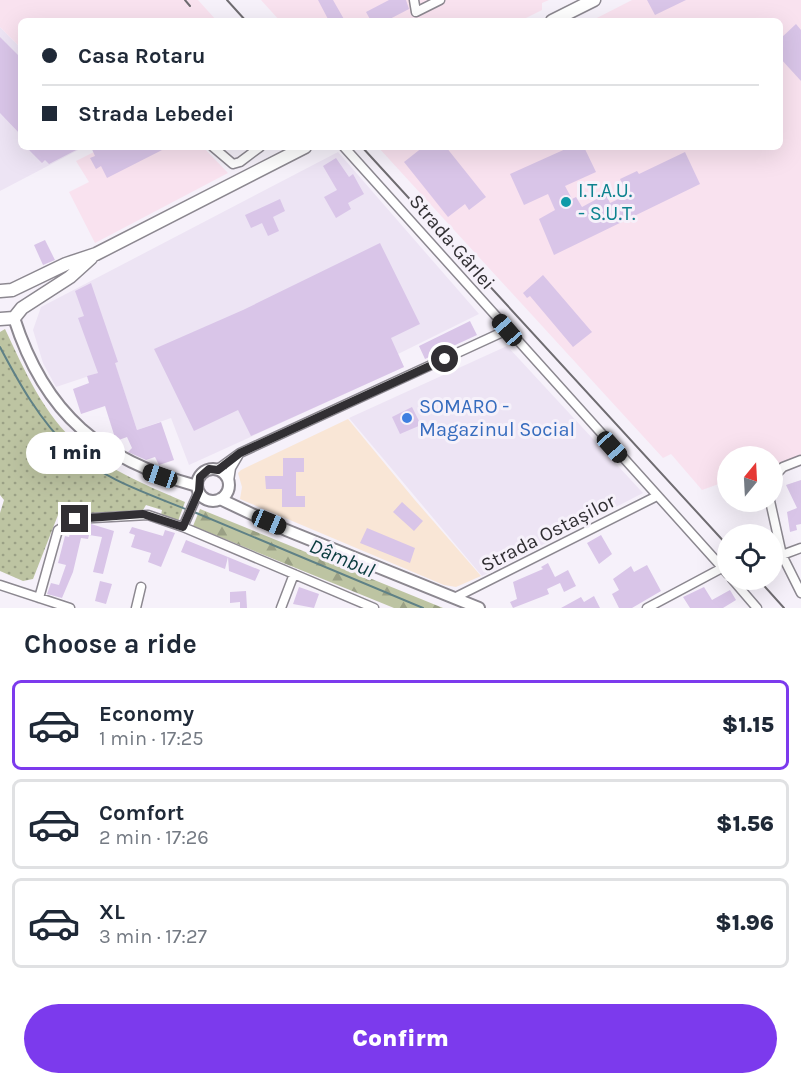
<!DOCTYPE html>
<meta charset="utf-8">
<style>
:root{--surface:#fff;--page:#f2f2f3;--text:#1f2937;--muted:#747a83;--line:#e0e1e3;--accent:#7c3aed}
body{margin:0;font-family:Karla,sans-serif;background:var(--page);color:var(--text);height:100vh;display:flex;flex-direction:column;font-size:22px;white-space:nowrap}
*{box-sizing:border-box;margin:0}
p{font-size:20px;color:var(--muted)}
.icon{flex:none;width:33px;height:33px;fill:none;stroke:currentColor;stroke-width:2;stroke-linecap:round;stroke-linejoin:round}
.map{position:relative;height:608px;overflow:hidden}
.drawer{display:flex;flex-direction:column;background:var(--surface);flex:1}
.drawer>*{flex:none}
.banner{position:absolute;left:18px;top:18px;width:765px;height:132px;border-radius:9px;box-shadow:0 6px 24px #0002;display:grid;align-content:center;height:132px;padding:0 24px;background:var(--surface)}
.needle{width:39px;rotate:18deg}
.buttons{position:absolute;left:717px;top:446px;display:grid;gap:12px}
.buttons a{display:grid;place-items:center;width:66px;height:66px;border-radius:50%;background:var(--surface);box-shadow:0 6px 24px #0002;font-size:30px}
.end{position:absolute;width:27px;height:27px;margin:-14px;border:8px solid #312f33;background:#fff;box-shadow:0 0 0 3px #fff}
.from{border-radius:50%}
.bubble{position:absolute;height:42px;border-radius:21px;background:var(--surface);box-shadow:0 6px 24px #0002;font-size:20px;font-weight:800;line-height:42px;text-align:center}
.car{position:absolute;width:18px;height:36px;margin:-18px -9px;border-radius:8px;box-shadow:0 0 4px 2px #0007;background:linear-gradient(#222 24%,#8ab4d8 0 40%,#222 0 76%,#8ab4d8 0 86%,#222 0)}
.banner b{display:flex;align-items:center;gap:21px;height:57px;font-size:22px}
.banner b+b{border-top:2px solid var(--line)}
.banner i{width:15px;height:15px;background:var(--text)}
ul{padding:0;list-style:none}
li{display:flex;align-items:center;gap:18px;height:90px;margin:0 12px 9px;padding:0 12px;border:3px solid var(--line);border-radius:9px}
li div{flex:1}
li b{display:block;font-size:22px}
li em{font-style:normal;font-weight:800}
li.selected{border-color:var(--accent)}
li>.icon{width:54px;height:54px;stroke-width:1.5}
h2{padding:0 24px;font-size:27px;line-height:72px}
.action{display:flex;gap:12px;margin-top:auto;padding:12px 24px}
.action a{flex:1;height:69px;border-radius:36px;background:var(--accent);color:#fff;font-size:24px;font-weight:800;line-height:69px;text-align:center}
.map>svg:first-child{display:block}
.built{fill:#ede4f4}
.industrial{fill:#f9e2ef}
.medical{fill:#f9e6d6}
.grass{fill:url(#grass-dots)}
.forest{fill:url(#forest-firs)}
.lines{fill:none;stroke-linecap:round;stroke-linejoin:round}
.stream{stroke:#5f8186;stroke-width:2}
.building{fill:#d9c5e8}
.minor-casing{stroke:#8c8890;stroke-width:11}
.tertiary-casing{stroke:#8c8890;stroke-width:14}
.secondary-casing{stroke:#8c8890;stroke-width:15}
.minor{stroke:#fff;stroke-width:8}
.tertiary{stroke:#fff;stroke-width:10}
.secondary{stroke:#fff;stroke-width:12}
.rail{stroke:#6f6c71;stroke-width:2}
.route{stroke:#312f33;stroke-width:8}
.culture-dot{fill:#0f9aa8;stroke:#f6f1fa;stroke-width:2}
.shop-dot{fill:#3f7fe0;stroke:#f6f1fa;stroke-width:2}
.labels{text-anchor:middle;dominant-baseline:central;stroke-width:6;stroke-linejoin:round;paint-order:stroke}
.culture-label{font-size:20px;fill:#0d838f;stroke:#f6f1fa;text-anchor:start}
.street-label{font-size:20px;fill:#312f33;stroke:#f6f1fa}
.shop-label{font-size:20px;fill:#366cbe;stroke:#f6f1fa;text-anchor:start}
.water-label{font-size:21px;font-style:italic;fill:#093b3e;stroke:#f6f1fa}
</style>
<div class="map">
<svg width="801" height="608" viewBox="0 0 801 608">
<defs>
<pattern id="grass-dots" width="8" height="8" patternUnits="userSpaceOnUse" patternTransform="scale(1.5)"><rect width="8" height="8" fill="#bdc4a2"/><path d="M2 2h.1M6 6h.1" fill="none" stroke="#9aa085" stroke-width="1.8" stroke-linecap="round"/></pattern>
<pattern id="forest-firs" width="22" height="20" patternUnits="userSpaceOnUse" patternTransform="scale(1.5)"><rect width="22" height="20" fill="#bdc4a2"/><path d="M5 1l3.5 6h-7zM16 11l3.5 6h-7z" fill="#9aa085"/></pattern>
</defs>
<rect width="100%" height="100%" fill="#f6f1fa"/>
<path class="built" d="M 0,27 L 21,48 L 21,147 L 84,147 L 0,191 Z
M 338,152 L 479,314 L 398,354 L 404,367 L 189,465 L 171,418 L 137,430 L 116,367 L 56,387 L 43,363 L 33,330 L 41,307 Z
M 507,346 L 643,493 L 482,576 L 349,418 Z"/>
<path class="industrial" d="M 0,0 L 198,0 L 217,21 L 21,21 L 21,48 L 0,27 Z
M 261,0 L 549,0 L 542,3 L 542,10 L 520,21 L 280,21 Z
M 632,0 L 801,0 L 801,457 L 773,466 L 772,456 L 728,456 L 727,481 L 702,490 L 671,454 L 663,458 L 378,147 L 780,147 L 780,21 L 591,21 Z
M 104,147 L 203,147 L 228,173 L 95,243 L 69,192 L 89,182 L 76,161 Z"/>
<path class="medical" d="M 348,419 L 414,499 L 481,576 L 456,587 L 444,585 L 240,499 L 242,487 L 238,473 L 241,470 Z"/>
<path class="grass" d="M 5,329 C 24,369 44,416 79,445 C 111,471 148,486 185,502 L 178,521 L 161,515 L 162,510 L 146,505 L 143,510 L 58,515 L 33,579 L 23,581 L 0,571 L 0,513 L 4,500 L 0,495 L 0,332 Z"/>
<path class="forest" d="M 200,509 L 443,608 L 394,608 L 193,526 Z"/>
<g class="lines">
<path class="stream" d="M 0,347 C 19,383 40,421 70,449 C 102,479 149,494 188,510
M 194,512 L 423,608"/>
</g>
<path class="building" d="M 318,0 L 333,0 L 345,21 L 329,21 Z
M 389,0 L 406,0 L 409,9 L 386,21 L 371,21 L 366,12 Z
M 647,0 L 686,0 L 655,15 Z
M 796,24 L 801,30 L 801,81 L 780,58 L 780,39 Z
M 0,37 L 21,58 L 21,135 L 0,113 Z
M 33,147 L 82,147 L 49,164 L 45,160 L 42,163 L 29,150 Z
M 91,147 L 168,147 L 107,178 L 101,166 L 96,169 L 90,158 L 95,156 Z
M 423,147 L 446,147 L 486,197 L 469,210 L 465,204 L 448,217 L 404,162 Z
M 570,147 L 584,147 L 596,172 L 565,186 L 572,199 L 576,197 L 582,207 L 606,194 L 610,203 L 627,195 L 620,179 L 637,171 L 639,174 L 685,152 L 700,184 L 554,255 L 539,219 L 555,210 L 548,194 L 524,205 L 510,174 Z
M 336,158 L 349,177 L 353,174 L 364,194 L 348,203 L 351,209 L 336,218 L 324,197 L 337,190 L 323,166 Z
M 280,199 L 285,211 L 273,217 L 279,231 L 268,236 L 262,223 L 251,228 L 245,215 Z
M 45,240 L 55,260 L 43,265 L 34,245 Z
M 380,243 L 420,324 L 391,338 L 404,367 L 251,436 L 238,410 L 194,431 L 154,349 L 243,310 Z
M 543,275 L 592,332 L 573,347 L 530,296 L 527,298 L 523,293 Z
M 91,283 L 118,362 L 115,363 L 137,430 L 161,422 L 174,460 L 159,465 L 155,457 L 146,460 L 128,452 L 132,448 L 127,437 L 116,441 L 105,406 L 81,414 L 73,389 L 89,383 L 87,376 L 98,373 L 78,318 L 84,316 L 75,291 Z
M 470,321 L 477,335 L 425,359 L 419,346 Z
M 412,407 L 421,425 L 400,434 L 392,417 Z
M 283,458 L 304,458 L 304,472 L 296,472 L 296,496 L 305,496 L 305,507 L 282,507 L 282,489 L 266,489 L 265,476 L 283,476 Z
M 801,480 L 801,524 L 796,525 L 797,530 L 790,532 L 787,512 L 797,508 L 786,485 Z
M 402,502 L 423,521 L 414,531 L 393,512 Z
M 91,524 L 114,531 L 103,574 L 93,572 L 102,537 L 89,535 L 88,539 L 81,538 L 73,572 L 62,598 L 47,594 L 51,583 L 59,585 L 66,565 L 58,563 L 65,536 L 69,537 L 71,529 L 76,526 L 88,528 Z
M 132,527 L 163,536 L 165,530 L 175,533 L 161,567 L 148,562 L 151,553 L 131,547 L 135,535 L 129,533 Z
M 367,528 L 415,548 L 410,563 L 360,543 Z
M 601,535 L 612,554 L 599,564 L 587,543 Z
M 186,540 L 228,557 L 225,569 L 181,552 Z
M 228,557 L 260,570 L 255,581 L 229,571 Z
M 548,563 L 555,577 L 568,570 L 576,586 L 564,592 L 560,583 L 547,589 L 549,594 L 513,608 L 510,602 L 517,599 L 513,582 L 543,569 L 541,567 Z
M 647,565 L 661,591 L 632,608 L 619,608 L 612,594 L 619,590 L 613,579 L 631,566 L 634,572 Z
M 100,581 L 112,584 L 106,604 L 95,601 Z
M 299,587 L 319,594 L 314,608 L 293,604 Z
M 704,587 L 712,600 L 730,590 L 736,600 L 723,608 L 690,608 L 683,597 Z
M 246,591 L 247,608 L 240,608 L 240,602 L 230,603 L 230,592 Z
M 594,596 L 600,608 L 561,608 L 581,597 L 584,602 Z"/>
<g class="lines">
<defs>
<path id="minor" d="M 414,0 L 416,12 L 440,0
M 213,147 L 233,164 L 240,162 L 260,147
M 344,147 L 728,574
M 218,469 L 240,453 L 507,330
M 772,479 L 783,467 L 801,460
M 229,481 L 231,468 L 238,456
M 770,501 L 782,555 L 801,593
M 183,527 L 199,491
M 782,555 L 801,548
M 732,579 L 757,608
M 0,585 L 70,608
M 39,598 L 58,530 L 75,519 L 148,515 L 183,527 L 374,608
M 454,598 L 657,496
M 136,608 L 141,587
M 281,608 L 294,574
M 647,608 L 722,568"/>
<path id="tertiary" d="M 14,318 C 45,415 101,460 197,486
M197 485a16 16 0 1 1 32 0a16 16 0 1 1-32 0Z
M 220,499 L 286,530 L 479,608"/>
<path id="secondary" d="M 552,21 L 594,0
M 0,291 L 12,290 L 66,264 L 96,254 L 305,147
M 0,319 L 14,318 L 22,308 L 70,277 L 91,258"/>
</defs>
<use href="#minor" class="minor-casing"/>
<use href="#tertiary" class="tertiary-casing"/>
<use href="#secondary" class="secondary-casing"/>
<use href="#minor" class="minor"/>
<use href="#tertiary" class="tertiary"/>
<use href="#secondary" class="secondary"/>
<path class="rail" d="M 185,0 L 190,6
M 227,0 L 246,21
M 362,147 L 728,546
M 758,579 L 784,608"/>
</g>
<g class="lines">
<path class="route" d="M 75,519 L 143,514 L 183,527 L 199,491 L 200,477 L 209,469 L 218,470 L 240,453 L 445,359"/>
</g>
<circle class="culture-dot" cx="566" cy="202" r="6"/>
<circle class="shop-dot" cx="407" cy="418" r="6"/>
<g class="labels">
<g class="culture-label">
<text x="578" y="190">I.T.A.U.<tspan x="578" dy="23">- S.U.T.</tspan></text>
</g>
<g class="street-label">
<text transform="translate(452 242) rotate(49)">Strada Gârlei</text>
<text transform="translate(548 533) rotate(-27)">Strada Ostașilor</text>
</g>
<g class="shop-label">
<text x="419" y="406">SOMARO -<tspan x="419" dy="23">Magazinul Social</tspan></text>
</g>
<g class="water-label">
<text transform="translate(342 558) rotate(23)">Dâmbul</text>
</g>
</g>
</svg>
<div class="buttons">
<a><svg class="needle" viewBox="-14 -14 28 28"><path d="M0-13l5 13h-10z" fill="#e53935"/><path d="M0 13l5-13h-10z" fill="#747a83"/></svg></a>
<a><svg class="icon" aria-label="locate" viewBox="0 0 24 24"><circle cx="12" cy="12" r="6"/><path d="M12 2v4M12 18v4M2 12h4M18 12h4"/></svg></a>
</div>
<i class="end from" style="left:445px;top:359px"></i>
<i class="end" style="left:75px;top:519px"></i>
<div class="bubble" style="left:26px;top:432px;width:99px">1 min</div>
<i class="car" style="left:507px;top:330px;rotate:319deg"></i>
<i class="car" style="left:612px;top:447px;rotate:138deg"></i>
<i class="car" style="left:160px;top:476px;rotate:289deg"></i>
<i class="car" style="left:269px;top:522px;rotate:113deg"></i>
<div class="banner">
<b><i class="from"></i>Casa Rotaru</b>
<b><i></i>Strada Lebedei</b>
</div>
</div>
<section class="drawer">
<h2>Choose a ride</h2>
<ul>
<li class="selected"><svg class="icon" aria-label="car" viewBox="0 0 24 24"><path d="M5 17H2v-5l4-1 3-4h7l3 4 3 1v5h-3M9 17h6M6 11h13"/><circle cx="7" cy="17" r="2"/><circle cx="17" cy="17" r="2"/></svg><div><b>Economy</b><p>1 min · 17:25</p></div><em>$1.15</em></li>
<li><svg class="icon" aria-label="car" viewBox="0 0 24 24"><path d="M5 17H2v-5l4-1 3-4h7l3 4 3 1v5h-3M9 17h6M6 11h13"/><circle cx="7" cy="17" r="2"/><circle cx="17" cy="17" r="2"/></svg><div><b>Comfort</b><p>2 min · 17:26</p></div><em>$1.56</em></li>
<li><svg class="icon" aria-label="car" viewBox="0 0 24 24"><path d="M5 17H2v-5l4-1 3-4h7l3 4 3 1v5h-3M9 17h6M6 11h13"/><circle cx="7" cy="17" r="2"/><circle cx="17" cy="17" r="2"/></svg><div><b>XL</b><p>3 min · 17:27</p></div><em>$1.96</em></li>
</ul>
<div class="action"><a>Confirm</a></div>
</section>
